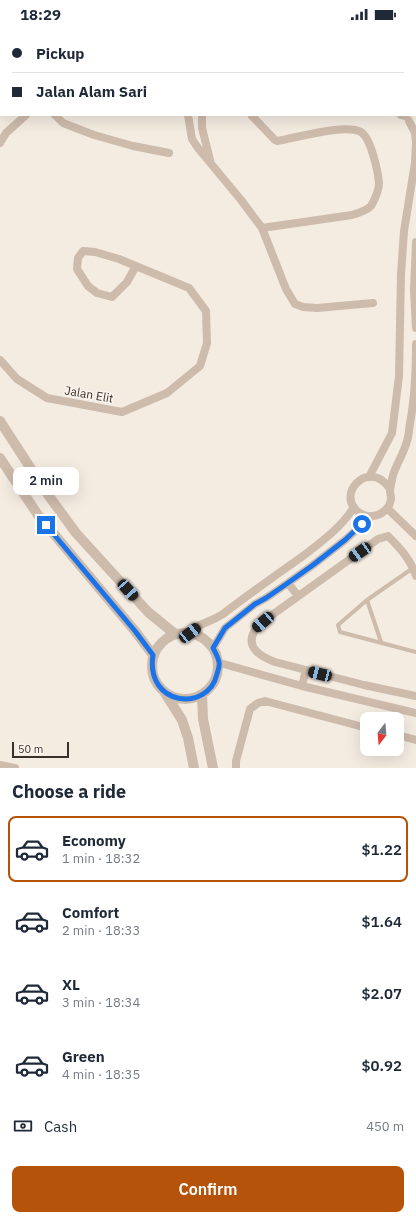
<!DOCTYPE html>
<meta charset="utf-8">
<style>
:root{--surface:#fff;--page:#f6f6f7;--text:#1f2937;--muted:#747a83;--line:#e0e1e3;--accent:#b45309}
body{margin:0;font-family:"IBM Plex Sans",sans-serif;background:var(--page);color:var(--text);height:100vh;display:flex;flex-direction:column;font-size:15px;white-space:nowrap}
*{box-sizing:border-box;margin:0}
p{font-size:13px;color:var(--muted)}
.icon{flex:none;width:22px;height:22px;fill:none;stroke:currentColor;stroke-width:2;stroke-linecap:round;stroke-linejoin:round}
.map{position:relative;height:740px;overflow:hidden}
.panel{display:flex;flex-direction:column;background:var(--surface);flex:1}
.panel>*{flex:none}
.top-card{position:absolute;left:0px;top:0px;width:416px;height:88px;box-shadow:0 4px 16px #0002;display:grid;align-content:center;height:88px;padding:0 12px;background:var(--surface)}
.needle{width:26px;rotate:196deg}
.buttons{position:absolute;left:360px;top:684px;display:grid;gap:8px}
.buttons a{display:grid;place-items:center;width:44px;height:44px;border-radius:8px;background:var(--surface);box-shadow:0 4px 16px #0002;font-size:20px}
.scale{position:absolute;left:12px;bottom:10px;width:57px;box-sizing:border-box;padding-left:4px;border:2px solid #3b302b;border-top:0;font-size:11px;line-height:14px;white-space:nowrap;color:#3b302b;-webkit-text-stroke:3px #fbf5ee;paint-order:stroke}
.end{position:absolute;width:18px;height:18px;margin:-9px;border:5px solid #1a73e8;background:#fff;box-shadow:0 0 0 2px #fff}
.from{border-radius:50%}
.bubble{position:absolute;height:28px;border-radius:8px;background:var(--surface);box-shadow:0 4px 16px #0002;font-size:13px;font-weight:600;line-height:28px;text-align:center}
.car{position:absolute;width:12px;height:24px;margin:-12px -6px;border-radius:5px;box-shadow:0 0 3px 1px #0007;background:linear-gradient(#222 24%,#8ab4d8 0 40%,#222 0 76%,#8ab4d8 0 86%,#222 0)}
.top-card b{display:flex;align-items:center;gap:14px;height:38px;font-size:15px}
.top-card b+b{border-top:1px solid var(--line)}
.top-card i{width:10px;height:10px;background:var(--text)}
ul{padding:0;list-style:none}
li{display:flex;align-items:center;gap:12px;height:66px;margin:0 8px 6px;padding:0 4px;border:2px solid transparent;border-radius:8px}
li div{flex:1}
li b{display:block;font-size:15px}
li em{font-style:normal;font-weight:600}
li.selected{border-color:var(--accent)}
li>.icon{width:36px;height:36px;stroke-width:1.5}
h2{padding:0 12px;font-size:18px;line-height:48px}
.pay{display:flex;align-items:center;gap:10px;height:44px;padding:0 12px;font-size:15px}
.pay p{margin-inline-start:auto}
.cta{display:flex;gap:8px;margin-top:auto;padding:8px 12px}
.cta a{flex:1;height:46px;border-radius:8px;background:var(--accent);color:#fff;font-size:16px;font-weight:600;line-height:46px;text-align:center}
.status{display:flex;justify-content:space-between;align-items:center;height:28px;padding:0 20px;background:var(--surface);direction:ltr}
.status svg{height:11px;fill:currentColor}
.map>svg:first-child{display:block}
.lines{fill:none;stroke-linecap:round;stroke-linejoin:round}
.service{stroke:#cdbbac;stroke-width:4}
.minor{stroke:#cdbbac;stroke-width:8}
.tertiary{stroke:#cdbbac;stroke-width:10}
.route{stroke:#1a73e8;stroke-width:5}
.labels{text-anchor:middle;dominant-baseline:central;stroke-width:3;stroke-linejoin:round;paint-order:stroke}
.street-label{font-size:12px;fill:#3b302b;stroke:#fbf5ee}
</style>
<div class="status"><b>18:29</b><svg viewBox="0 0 49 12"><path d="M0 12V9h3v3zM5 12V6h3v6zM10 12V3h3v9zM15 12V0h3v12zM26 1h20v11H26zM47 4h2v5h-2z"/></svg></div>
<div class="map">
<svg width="416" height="740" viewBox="0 0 416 740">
<rect width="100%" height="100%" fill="#f4ebe1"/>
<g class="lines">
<path class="service" d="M 413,540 L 367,572 L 338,597 L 340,604 L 416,624
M 367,572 L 381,614"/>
<path class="minor" d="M 19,0 L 19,1
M 222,1 L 223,0
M 402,1 L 402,0
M 415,60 L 416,59
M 55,87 L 63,95 L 94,107 L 133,118 L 169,125
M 188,87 L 192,111 L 198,120 L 241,172 L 262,200 L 286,261 L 295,276 L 303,279 L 317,280 L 373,275
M 202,87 L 202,100 L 210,132
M 401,87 L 406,88
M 252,88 L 275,112 L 277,113 C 296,110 346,95 361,104 C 371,110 378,144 379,155 C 379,163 375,171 371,178 C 366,183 359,185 352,187 L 262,200
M 0,115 L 6,105 L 26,87
M 416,214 L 414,263 L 416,300
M 0,332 L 17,351 L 47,370 L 122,384 L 167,365 L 200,338 L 207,315 L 206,283 L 189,260 L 119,231 L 95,224 L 83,223 L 78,230 L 77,241 L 88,258 L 97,265 L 112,269 L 127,254 L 136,238
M 369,449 L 392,405 L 399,348 L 401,246 L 404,203 L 415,135 L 416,114 L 415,105 L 409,93
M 390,461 C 388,459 387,456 384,454 C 365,437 339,465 356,482 C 360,486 367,489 373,488 C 382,487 390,480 391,471 C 391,468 390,465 390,462 C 391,457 392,451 393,447 C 397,435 404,425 407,413 C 409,407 409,401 410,395 C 415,369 416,343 416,316
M 387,480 L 416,508
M 416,548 C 411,532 400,520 388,508 L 378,511 L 272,587 C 266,592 258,597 255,602 C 244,620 262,629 275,634 L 364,657 L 416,668
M 288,555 L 298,568
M 190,605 L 200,597 L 216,590 L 223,586 C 249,566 276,547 303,528 C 321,514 342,499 354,479
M 213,620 L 225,600 L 255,576 L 266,570 L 285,557 L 313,537 L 345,512 L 371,489
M 220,635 L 302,658 L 416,685
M 302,658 L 306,642
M 397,707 L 416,712
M 0,737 L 15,740
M 236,740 L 236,733 L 250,681 L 258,675 L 265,673 L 367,700"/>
<path class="tertiary" d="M 200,1 L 200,0
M 0,393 L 46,464 L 76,505 L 148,584 L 175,606
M 0,430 L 38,487 L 135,603 L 153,627
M152 638a33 33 0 1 1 66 0a33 33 0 1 1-66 0Z
M 165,665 L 182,692 L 188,710 L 194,740
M 202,666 L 203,691 L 213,740"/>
</g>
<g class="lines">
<path class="route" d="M 46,497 L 135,603 L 153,627 C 145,678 208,685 217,646 C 218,642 220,638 219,634 C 218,629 215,624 213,620 L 225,600 L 255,576 L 266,570 L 285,557 L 313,537 L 345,512 L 362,496"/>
</g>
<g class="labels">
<g class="street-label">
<text transform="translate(89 366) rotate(10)">Jalan Elit</text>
</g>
</g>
</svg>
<div class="buttons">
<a><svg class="needle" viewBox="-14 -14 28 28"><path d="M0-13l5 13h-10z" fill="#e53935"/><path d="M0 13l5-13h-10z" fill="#747a83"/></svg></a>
</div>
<div class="scale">50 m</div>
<i class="end from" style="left:362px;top:496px"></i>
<i class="end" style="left:46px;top:497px"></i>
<div class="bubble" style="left:13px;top:439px;width:66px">2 min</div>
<i class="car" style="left:360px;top:524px;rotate:235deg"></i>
<i class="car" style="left:128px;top:562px;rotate:138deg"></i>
<i class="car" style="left:263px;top:594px;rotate:229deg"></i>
<i class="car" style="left:190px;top:605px;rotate:52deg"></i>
<i class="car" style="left:320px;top:646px;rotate:284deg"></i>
<div class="top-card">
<b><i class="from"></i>Pickup</b>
<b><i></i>Jalan Alam Sari</b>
</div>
</div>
<section class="panel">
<h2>Choose a ride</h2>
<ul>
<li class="selected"><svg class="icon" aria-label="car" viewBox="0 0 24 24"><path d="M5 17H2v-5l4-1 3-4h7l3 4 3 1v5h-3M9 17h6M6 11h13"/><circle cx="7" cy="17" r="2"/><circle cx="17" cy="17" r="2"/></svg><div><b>Economy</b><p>1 min · 18:32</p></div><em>$1.22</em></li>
<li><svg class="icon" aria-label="car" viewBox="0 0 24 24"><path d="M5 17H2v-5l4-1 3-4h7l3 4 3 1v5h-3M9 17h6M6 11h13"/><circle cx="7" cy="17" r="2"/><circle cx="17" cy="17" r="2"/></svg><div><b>Comfort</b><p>2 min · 18:33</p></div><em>$1.64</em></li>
<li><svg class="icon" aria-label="car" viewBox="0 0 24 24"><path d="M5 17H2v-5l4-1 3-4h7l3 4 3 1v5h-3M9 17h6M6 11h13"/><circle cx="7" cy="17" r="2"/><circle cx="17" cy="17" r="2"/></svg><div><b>XL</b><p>3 min · 18:34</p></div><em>$2.07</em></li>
<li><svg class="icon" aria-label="car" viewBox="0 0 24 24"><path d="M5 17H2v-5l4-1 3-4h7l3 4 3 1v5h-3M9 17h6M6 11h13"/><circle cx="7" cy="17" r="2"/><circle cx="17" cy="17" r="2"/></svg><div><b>Green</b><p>4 min · 18:35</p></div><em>$0.92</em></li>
</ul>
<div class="pay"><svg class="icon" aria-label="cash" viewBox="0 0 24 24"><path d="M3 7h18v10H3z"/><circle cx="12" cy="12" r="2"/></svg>Cash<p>450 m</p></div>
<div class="cta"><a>Confirm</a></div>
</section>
